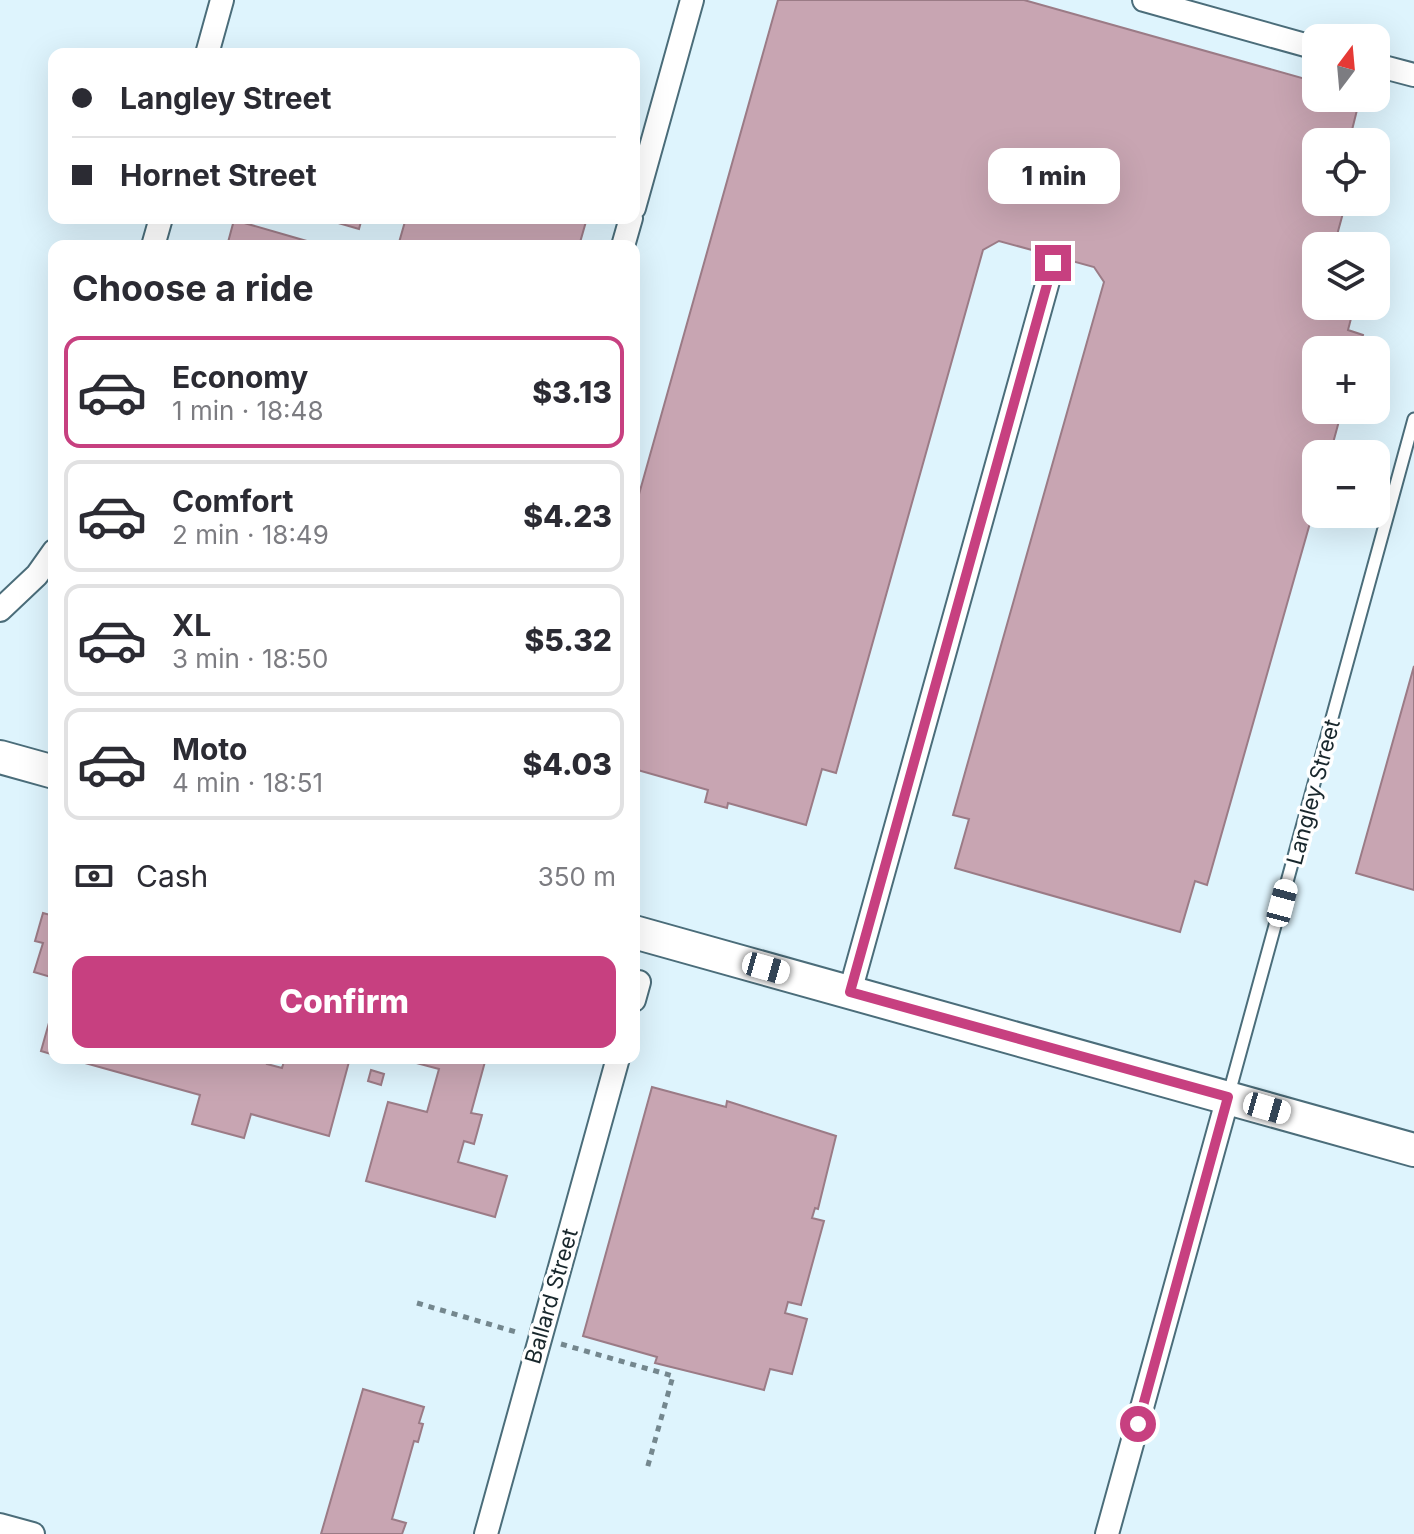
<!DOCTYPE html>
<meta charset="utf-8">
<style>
:root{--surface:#fff;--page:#f2f2f3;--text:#2b2b33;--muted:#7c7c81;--line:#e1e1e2;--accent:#c74080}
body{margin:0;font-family:Inter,sans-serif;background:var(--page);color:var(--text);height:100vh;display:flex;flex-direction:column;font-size:30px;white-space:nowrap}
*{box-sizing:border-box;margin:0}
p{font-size:26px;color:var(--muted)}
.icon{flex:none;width:44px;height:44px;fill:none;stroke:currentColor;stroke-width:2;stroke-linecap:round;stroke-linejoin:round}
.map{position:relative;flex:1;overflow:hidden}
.side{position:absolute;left:48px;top:240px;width:592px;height:824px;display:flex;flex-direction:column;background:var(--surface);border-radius:16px;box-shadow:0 8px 32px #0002}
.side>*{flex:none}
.top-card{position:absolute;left:48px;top:48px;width:592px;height:176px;border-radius:16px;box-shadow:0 8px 32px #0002;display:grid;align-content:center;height:176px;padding:0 24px;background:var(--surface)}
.needle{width:52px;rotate:16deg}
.fabs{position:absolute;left:1302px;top:24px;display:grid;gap:16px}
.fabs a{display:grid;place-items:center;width:88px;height:88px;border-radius:16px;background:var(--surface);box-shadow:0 8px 32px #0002;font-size:40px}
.end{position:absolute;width:36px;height:36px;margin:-18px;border:10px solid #c74080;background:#fff;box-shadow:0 0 0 4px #fff}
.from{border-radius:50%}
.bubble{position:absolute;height:56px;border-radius:16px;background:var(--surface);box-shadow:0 8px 32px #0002;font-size:26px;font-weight:800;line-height:56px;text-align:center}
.car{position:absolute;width:24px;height:48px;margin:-24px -12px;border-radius:10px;box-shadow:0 0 6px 2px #0007;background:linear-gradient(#fff 24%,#345 0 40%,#fff 0 76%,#345 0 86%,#fff 0)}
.top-card b{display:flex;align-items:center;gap:28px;height:76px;font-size:30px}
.top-card b+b{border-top:2px solid var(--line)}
.top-card i{width:20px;height:20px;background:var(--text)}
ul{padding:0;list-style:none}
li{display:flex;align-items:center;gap:24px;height:112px;margin:0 16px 12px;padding:0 8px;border:4px solid var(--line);border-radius:16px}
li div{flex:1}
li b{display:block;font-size:30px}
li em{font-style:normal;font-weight:800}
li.current{border-color:var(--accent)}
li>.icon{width:72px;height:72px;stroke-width:1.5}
h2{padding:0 24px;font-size:36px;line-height:96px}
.pay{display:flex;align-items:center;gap:20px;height:88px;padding:0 24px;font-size:30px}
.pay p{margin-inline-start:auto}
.button{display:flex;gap:16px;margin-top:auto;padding:16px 24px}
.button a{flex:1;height:92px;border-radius:16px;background:var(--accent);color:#fff;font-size:32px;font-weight:800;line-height:92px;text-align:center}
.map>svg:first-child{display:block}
.building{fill:#c8a5b2;stroke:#9b7b86;stroke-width:2}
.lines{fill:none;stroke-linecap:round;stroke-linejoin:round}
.lane-casing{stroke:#4b6d7a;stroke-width:15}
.street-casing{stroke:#4b6d7a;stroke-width:26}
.secondary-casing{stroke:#4b6d7a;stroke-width:36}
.path{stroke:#74878e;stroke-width:5;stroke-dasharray:6 6;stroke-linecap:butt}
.lane{stroke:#fff;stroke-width:11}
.street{stroke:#fff;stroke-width:22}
.secondary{stroke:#fff;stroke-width:32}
.route{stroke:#c74080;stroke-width:10}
.labels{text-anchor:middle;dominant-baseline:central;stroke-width:7;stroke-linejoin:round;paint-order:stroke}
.street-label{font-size:22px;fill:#18272c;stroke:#fff}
</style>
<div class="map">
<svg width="1414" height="1534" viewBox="0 0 1414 1534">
<rect width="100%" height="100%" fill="#def4fd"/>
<path class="building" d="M 778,0 L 1024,0 L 1316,82 L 1316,98 L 1360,98 L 1349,142 L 1316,142 L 1316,202 L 1346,202 L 1334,246 L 1316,246 L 1316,306 L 1354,307 L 1348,330 L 1363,335 L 1359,350 L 1316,350 L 1316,410 L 1342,410 L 1330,454 L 1316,454 L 1316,502 L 1207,885 L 1195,881 L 1180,932 L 955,868 L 969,819 L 953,815 L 1104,282 L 1094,267 L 999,241 L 983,250 L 836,773 L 822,769 L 806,825 L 728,803 L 727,808 L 705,802 L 708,790 L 634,769 L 634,512 Z
M 321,218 L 362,218 L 359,229 Z
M 406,218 L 587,218 L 579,246 L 398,246 Z
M 234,220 L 310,242 L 308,246 L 227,246 Z
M 1414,666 L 1414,890 L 1356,873 Z
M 43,913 L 54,916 L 54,978 L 34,972 L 43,943 L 35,941 Z
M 54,1005 L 54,1055 L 41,1051 Z
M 67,1058 L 269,1058 L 267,1064 L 282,1068 L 285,1058 L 350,1058 L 329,1136 L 251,1114 L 244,1138 L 192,1124 L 200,1095 Z
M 410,1058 L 486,1058 L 471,1113 L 482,1115 L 474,1144 L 464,1141 L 458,1162 L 507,1176 L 495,1217 L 366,1181 L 388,1102 L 427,1112 L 439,1069 L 409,1061 Z
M 371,1070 L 384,1074 L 381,1085 L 368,1081 Z
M 652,1087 L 726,1107 L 727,1101 L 836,1136 L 818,1209 L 815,1208 L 812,1218 L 824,1221 L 801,1305 L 788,1302 L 785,1313 L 807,1319 L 792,1374 L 770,1369 L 764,1390 L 655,1363 L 657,1357 L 583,1336 Z
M 363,1389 L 424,1407 L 419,1423 L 423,1424 L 418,1442 L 414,1441 L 392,1519 L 406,1523 L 402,1534 L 321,1534 Z"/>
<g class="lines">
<defs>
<path id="lane" d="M 1228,1097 L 1414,419"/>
<path id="street" d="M 1144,0 L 1316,48
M 207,54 L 222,0
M 1376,65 L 1414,75
M 634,208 L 692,0
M 153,246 L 161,218
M 623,246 L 631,218
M 0,610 L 37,575 L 54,551
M 850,992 L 1053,263
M 634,1000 L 639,982
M 0,1525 L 33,1534
M 486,1534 L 618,1058
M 1107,1534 L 1228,1097"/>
<path id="secondary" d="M 0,757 L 54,772
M 634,932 L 1414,1150"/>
</defs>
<use href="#lane" class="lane-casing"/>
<use href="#street" class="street-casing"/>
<use href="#secondary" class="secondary-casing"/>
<path class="path" d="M 634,852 L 634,850
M 417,1303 L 516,1332
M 561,1344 L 673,1376 L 647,1469"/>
<use href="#lane" class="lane"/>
<use href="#street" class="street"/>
<use href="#secondary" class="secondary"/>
</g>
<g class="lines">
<path class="route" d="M 1053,263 L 850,992 L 1228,1097 L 1138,1424"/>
</g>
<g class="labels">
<g class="street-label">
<text transform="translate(1313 792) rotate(-75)">Langley Street</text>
<text transform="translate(551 1296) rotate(-74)">Ballard Street</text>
</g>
</g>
</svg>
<div class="fabs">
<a><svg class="needle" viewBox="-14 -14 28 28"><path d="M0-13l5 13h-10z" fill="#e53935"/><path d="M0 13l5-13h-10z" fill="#7c7c81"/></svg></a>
<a><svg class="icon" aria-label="locate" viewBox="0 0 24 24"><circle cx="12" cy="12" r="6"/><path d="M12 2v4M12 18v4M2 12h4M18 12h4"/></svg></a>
<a><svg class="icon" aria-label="layers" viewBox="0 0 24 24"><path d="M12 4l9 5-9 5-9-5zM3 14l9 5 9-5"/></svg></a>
<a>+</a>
<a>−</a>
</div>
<i class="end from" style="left:1138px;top:1424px"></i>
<i class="end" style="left:1053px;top:263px"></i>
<div class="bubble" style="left:988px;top:148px;width:132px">1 min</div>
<i class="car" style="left:1282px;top:903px;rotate:15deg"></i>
<i class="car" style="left:766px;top:968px;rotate:106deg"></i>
<i class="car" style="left:1267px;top:1108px;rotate:106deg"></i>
<div class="top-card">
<b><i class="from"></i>Langley Street</b>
<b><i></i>Hornet Street</b>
</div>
<section class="side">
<h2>Choose a ride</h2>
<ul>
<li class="current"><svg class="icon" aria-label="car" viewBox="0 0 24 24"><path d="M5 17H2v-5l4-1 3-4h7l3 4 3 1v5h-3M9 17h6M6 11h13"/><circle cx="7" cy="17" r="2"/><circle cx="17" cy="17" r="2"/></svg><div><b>Economy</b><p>1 min · 18:48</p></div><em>$3.13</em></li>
<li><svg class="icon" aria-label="car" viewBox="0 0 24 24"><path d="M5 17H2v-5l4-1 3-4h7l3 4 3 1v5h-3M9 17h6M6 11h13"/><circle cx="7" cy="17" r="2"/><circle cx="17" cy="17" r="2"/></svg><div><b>Comfort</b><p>2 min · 18:49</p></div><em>$4.23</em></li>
<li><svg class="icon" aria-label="car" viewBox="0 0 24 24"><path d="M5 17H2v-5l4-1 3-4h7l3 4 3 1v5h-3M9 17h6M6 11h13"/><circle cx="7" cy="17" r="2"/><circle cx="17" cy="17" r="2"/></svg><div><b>XL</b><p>3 min · 18:50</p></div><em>$5.32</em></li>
<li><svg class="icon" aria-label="car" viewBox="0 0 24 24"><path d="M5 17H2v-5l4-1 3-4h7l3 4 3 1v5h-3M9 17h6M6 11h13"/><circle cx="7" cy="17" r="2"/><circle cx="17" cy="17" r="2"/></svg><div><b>Moto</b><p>4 min · 18:51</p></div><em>$4.03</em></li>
</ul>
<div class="pay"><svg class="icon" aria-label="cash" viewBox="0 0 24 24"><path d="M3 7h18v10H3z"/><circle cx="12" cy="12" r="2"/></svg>Cash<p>350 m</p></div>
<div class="button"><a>Confirm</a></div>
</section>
</div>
